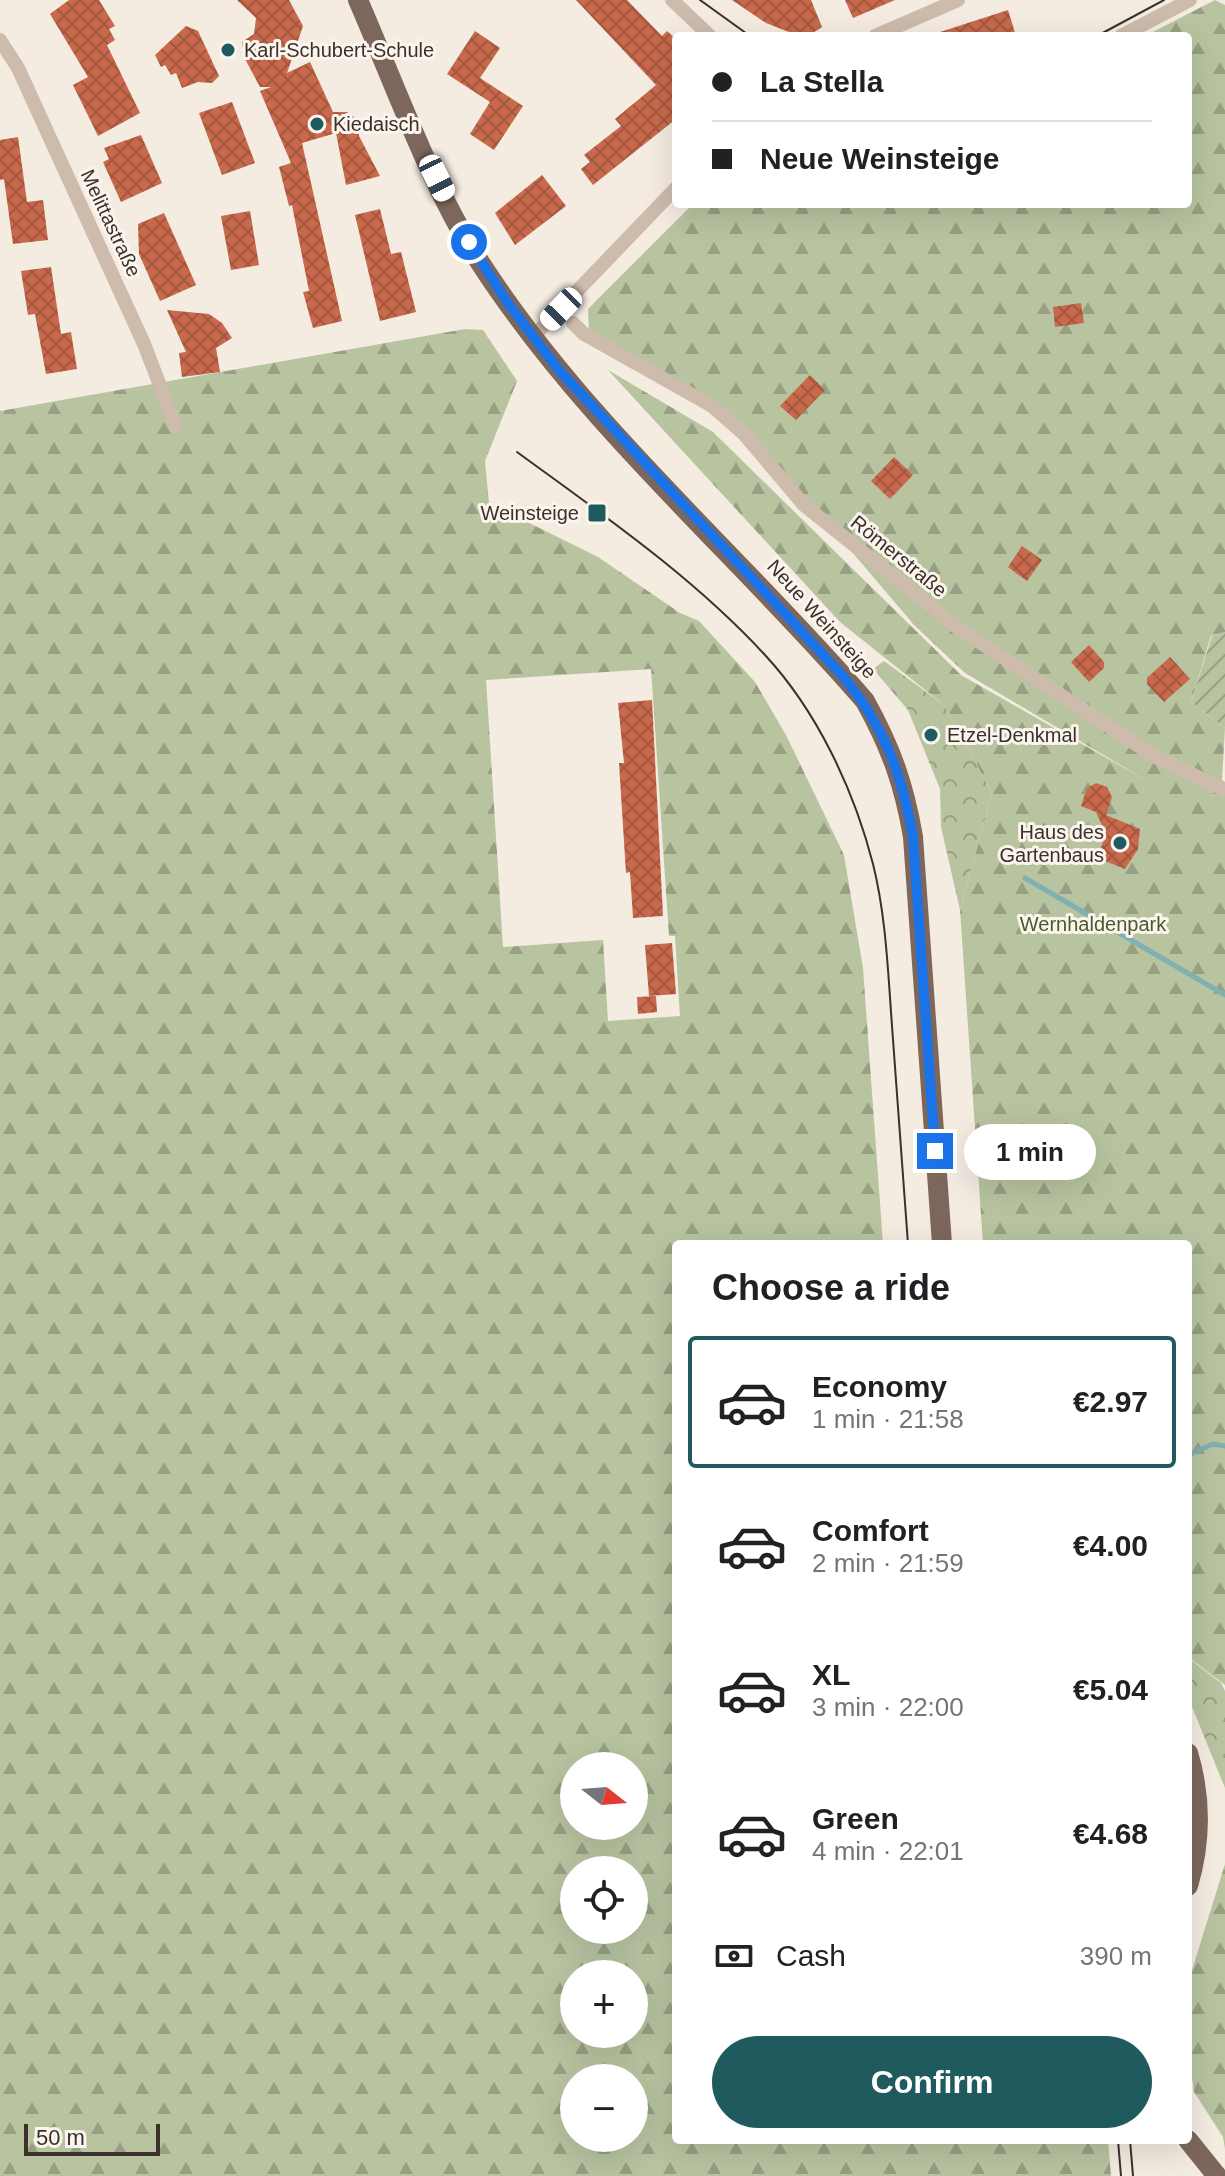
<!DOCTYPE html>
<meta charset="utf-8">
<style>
:root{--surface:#fff;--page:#f2f2f2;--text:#202124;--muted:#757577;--line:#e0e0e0;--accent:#1f5a5e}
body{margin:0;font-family:Helvetica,sans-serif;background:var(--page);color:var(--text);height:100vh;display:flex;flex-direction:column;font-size:30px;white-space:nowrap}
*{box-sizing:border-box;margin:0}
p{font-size:26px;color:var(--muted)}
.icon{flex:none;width:44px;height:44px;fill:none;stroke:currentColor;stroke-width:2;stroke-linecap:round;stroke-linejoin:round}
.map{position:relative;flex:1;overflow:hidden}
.side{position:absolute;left:672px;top:1240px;width:520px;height:904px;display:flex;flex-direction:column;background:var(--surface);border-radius:8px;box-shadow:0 8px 32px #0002}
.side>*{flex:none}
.hud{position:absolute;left:672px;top:32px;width:520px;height:176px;border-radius:8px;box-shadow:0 8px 32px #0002;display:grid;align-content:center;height:176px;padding:0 40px;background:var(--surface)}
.needle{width:52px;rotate:107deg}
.buttons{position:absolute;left:560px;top:1752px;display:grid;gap:16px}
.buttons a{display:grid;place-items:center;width:88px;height:88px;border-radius:50%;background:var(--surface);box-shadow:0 8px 32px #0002;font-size:40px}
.scale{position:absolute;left:24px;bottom:20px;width:136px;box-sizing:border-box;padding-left:8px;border:4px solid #3b302b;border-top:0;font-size:22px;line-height:28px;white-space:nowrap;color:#3b302b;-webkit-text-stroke:6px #fbf5ee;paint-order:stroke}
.end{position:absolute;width:36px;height:36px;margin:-18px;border:10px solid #1a73e8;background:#fff;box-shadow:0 0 0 4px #fff}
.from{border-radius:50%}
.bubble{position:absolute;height:56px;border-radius:28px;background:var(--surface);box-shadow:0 8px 32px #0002;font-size:26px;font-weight:700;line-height:56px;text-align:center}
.car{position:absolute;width:24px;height:48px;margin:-24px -12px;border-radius:10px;box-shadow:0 0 6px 2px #0007;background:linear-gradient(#fff 24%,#345 0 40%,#fff 0 76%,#345 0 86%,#fff 0)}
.hud b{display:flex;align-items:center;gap:28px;height:76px;font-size:30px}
.hud b+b{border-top:2px solid var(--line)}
.hud i{width:20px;height:20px;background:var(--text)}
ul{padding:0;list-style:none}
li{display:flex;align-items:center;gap:24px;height:132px;margin:0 16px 12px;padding:0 24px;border:4px solid transparent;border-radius:8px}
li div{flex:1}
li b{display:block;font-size:30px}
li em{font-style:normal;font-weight:700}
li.current{border-color:var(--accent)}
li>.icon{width:72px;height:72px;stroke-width:1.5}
h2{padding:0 40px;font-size:36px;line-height:96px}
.pay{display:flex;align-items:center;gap:20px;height:88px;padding:0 40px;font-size:30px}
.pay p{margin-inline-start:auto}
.cta{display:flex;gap:16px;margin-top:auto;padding:16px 40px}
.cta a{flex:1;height:92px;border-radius:48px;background:var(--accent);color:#fff;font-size:32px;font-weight:700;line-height:92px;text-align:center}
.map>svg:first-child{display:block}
.forest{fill:url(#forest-firs);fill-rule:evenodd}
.park{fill:url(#park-crowns)}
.garden{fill:url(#garden-furrows)}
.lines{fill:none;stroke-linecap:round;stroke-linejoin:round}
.stream{stroke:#7fb0b2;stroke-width:5}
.building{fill:url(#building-cross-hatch)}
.street{stroke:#cdbbac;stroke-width:14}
.primary{stroke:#7d675c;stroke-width:20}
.tram{stroke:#3b302b;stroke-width:2}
.route{stroke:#1a73e8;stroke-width:10}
.poi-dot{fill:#1f5a5e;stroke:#fbf5ee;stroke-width:3}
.labels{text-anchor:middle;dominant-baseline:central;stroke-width:6;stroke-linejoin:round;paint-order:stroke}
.poi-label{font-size:20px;fill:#3b302b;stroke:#fbf5ee;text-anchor:start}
.street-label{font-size:20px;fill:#3b302b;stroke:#fbf5ee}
.park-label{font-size:20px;fill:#4a5a2e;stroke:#fbf5ee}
</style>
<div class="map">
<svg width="1225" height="2176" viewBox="0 0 1225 2176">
<defs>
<pattern id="forest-firs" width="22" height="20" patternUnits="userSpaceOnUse" patternTransform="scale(2)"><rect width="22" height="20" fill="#b8c4a0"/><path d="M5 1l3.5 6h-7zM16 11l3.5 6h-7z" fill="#97a083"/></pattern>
<pattern id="park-crowns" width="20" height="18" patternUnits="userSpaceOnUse" patternTransform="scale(2)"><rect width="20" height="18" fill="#b8c4a0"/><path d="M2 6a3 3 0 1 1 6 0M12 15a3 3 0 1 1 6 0" fill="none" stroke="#97a083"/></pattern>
<pattern id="garden-furrows" width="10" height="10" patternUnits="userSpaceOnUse" patternTransform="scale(2)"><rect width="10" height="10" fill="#b8c4a0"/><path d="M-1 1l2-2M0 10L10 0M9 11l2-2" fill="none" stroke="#97a083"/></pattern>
<pattern id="building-cross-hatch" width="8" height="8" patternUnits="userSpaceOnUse" patternTransform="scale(2)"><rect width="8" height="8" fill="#c8694b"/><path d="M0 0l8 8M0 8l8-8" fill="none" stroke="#a4573f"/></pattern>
</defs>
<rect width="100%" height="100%" fill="#f4ebe1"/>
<path class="forest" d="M 1215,0 L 1225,5 L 1225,632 L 1211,636 L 1191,702 L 1225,728 L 1222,780 L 1225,782 L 1225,1685 L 1188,1657 L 1188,1244 L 983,1244 L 960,910 L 992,793 L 944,705 L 840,622 L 608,370 L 713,432 L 961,675 L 1149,782 L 965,673 L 915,626 L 743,424 L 589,333 L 588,309 L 693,204 L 1188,204 L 1188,36 L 1145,36 Z
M 465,329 L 483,330 L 517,381 L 485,461 L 489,503 L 598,557 L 680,613 L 699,621 L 755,682 L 786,735 L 844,855 L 863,968 L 883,1244 L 676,1244 L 676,2140 L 1108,2140 L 1111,2176 L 0,2176 L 0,411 ZM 651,669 L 669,936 L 675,936 L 680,1016 L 608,1021 L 603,940 L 503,947 L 486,680 ZM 574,1766 L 634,1766 L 634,1826 L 574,1826 ZM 574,1870 L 634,1870 L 634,1930 L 574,1930 ZM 574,1974 L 634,1974 L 634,2034 L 574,2034 ZM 574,2078 L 634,2078 L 634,2138 L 574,2138 Z
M 1225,1864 L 1225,2149 L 1223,2137 L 1194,2092 L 1188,2047 L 1188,1983 Z"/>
<path class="park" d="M 884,661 L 944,705 L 992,793 L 960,910 L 941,827 L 940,789 L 908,710 L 873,669 Z
M 1188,1658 L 1221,1683 L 1225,1691 L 1225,1788 L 1188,1697 Z"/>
<path class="garden" d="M 1225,632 L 1225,728 L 1191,702 L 1212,636 Z"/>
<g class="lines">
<path class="stream" d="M 1025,878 L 1225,995
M 1188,1455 L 1213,1444 L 1225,1446"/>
</g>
<path class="building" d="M 69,0 L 99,0 L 115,26 L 109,29 L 115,40 L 107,45 L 140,113 L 98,136 L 73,85 L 88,77 L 50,14 Z
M 237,0 L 289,0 L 303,26 L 287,73 L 310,62 L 333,112 L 347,112 L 359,121 L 359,136 L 380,176 L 346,185 L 336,133 L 302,143 L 342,321 L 313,328 L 303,292 L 309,291 L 292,205 L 289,206 L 279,167 L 291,163 L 260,91 L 271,87 L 260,87 L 244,57 L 242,42 L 254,34 L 256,18 Z
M 576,0 L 627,0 L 662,36 L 667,31 L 676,39 L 676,119 L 593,185 L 581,169 L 590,162 L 584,155 L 621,126 L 615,119 L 656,85 Z
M 732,0 L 811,0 L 822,27 L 808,36 L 799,36 L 766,23 Z
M 845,0 L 895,0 L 853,18 Z
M 1008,10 L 1016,36 L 937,36 L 937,33 Z
M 186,26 L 198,31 L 219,76 L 212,83 L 198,82 L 182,88 L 176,73 L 171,75 L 165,65 L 161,67 L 155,55 Z
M 475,31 L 500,48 L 480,78 L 523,106 L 494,150 L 470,134 L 490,102 L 447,74 Z
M 232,102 L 255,163 L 222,175 L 199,113 Z
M 141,135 L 162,183 L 121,202 L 103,162 L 109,159 L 104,148 Z
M 18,137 L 27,202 L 43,200 L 48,240 L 13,244 L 4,179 L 0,180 L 0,140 Z
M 542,175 L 566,206 L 515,245 L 495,213 Z
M 380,209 L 391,254 L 401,252 L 416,312 L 380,321 L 355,215 Z
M 250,211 L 259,265 L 231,270 L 221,216 Z
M 164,213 L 196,285 L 160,301 L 139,254 L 138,224 Z
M 51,267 L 61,334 L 71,332 L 77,369 L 46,374 L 35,314 L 28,315 L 21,271 Z
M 1081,303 L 1084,323 L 1055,327 L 1053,307 Z
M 167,310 L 209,314 L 222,323 L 232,338 L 216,348 L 220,372 L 182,377 L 179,353 L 186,352 Z
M 810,375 L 825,390 L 796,420 L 780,406 Z
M 894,457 L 913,475 L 890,499 L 871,481 Z
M 1022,546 L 1042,560 L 1027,581 L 1008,567 Z
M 1089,645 L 1104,662 L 1104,668 L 1089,682 L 1071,662 Z
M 1170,657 L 1190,679 L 1164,702 L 1147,684 L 1147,678 Z
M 652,700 L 663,916 L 633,918 L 630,872 L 626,873 L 619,763 L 624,763 L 618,703 Z
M 1096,783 L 1107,787 L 1112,797 L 1106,815 L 1140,829 L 1138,849 L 1125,869 L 1097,858 L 1106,834 L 1096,812 L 1081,806 L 1087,788 Z
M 672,943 L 676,994 L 649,996 L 645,945 Z
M 656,996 L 657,1012 L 638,1014 L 637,997 Z"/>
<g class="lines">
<path class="street" d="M 672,0 L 710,36
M 875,36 L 958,0
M 1121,36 L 1190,0
M 0,40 L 18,68 L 144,344 L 176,427
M 573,323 L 584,334 L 712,406 L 744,434 L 804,505 L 958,628 L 1154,756 L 1225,790
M 533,337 L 676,188"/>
<path class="primary" d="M 358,0 C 395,85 431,187 481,264 C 587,427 739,555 865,701 C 891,748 904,784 913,837 L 942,1244
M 1188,1753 C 1201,1796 1201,1842 1188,1886
M 1188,2140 L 1217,2176"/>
<path class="tram" d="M 700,0 L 750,36
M 1097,36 L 1164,0
M 517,452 C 603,515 692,576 765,655 C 817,711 854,790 873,864 C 886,916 888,972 892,1026 C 897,1099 903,1171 908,1244
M 1118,2140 L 1121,2176
M 1130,2140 L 1133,2176"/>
</g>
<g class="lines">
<path class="route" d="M 469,242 L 507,302 L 558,369 L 840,673 C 883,723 902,773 913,837 L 935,1151"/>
</g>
<g class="poi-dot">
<circle cx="228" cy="50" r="8"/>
<circle cx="317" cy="124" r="8"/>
<rect x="587" y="503" width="20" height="20" rx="4"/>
<circle cx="931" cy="735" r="8"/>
<circle cx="1120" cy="843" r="8"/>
</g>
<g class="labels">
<g class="poi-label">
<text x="244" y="50">Karl-Schubert-Schule</text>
<text x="333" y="124">Kiedaisch</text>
<text x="579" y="513" text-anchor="end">Weinsteige</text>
<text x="947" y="735">Etzel-Denkmal</text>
<text x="1104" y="832" text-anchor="end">Haus des<tspan x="1104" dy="23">Gartenbaus</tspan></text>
</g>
<g class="street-label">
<text transform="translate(111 223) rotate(65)">Melittastraße</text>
<text transform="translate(899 556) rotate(39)">Römerstraße</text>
<text transform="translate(822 619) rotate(48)">Neue Weinsteige</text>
</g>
<g class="park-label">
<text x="1093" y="924">Wernhaldenpark</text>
</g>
</g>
</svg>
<div class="buttons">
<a><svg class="needle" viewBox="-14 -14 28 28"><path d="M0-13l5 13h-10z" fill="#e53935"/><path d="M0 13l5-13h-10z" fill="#757577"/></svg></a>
<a><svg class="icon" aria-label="locate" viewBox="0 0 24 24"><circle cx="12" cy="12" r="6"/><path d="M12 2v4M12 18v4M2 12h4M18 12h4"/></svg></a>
<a>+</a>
<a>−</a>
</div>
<div class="scale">50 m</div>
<i class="end from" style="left:469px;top:242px"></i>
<i class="end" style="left:935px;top:1151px"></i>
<div class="bubble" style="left:964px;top:1124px;width:132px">1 min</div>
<i class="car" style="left:437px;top:178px;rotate:154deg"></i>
<i class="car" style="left:561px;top:309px;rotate:224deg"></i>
<div class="hud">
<b><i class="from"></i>La Stella</b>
<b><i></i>Neue Weinsteige</b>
</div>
<section class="side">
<h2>Choose a ride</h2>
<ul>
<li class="current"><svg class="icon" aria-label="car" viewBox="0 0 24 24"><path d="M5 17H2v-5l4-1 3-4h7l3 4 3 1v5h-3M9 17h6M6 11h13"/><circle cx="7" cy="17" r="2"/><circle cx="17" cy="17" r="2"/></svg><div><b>Economy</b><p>1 min · 21:58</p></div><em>€2.97</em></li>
<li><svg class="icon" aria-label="car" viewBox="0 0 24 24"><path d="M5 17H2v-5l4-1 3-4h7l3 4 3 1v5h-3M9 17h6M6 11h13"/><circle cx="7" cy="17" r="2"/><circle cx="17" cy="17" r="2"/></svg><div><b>Comfort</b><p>2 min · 21:59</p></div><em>€4.00</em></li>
<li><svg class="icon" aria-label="car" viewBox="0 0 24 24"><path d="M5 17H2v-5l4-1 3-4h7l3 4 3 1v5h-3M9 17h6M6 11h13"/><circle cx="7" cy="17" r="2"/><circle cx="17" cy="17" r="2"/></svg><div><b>XL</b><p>3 min · 22:00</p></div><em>€5.04</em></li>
<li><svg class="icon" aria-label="car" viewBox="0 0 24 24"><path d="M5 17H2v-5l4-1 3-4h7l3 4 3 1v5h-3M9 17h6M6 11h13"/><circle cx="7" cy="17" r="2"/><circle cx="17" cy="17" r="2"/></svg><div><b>Green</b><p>4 min · 22:01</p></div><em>€4.68</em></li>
</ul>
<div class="pay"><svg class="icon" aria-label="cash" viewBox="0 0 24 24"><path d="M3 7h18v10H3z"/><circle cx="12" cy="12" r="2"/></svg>Cash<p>390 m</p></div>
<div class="cta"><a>Confirm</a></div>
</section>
</div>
